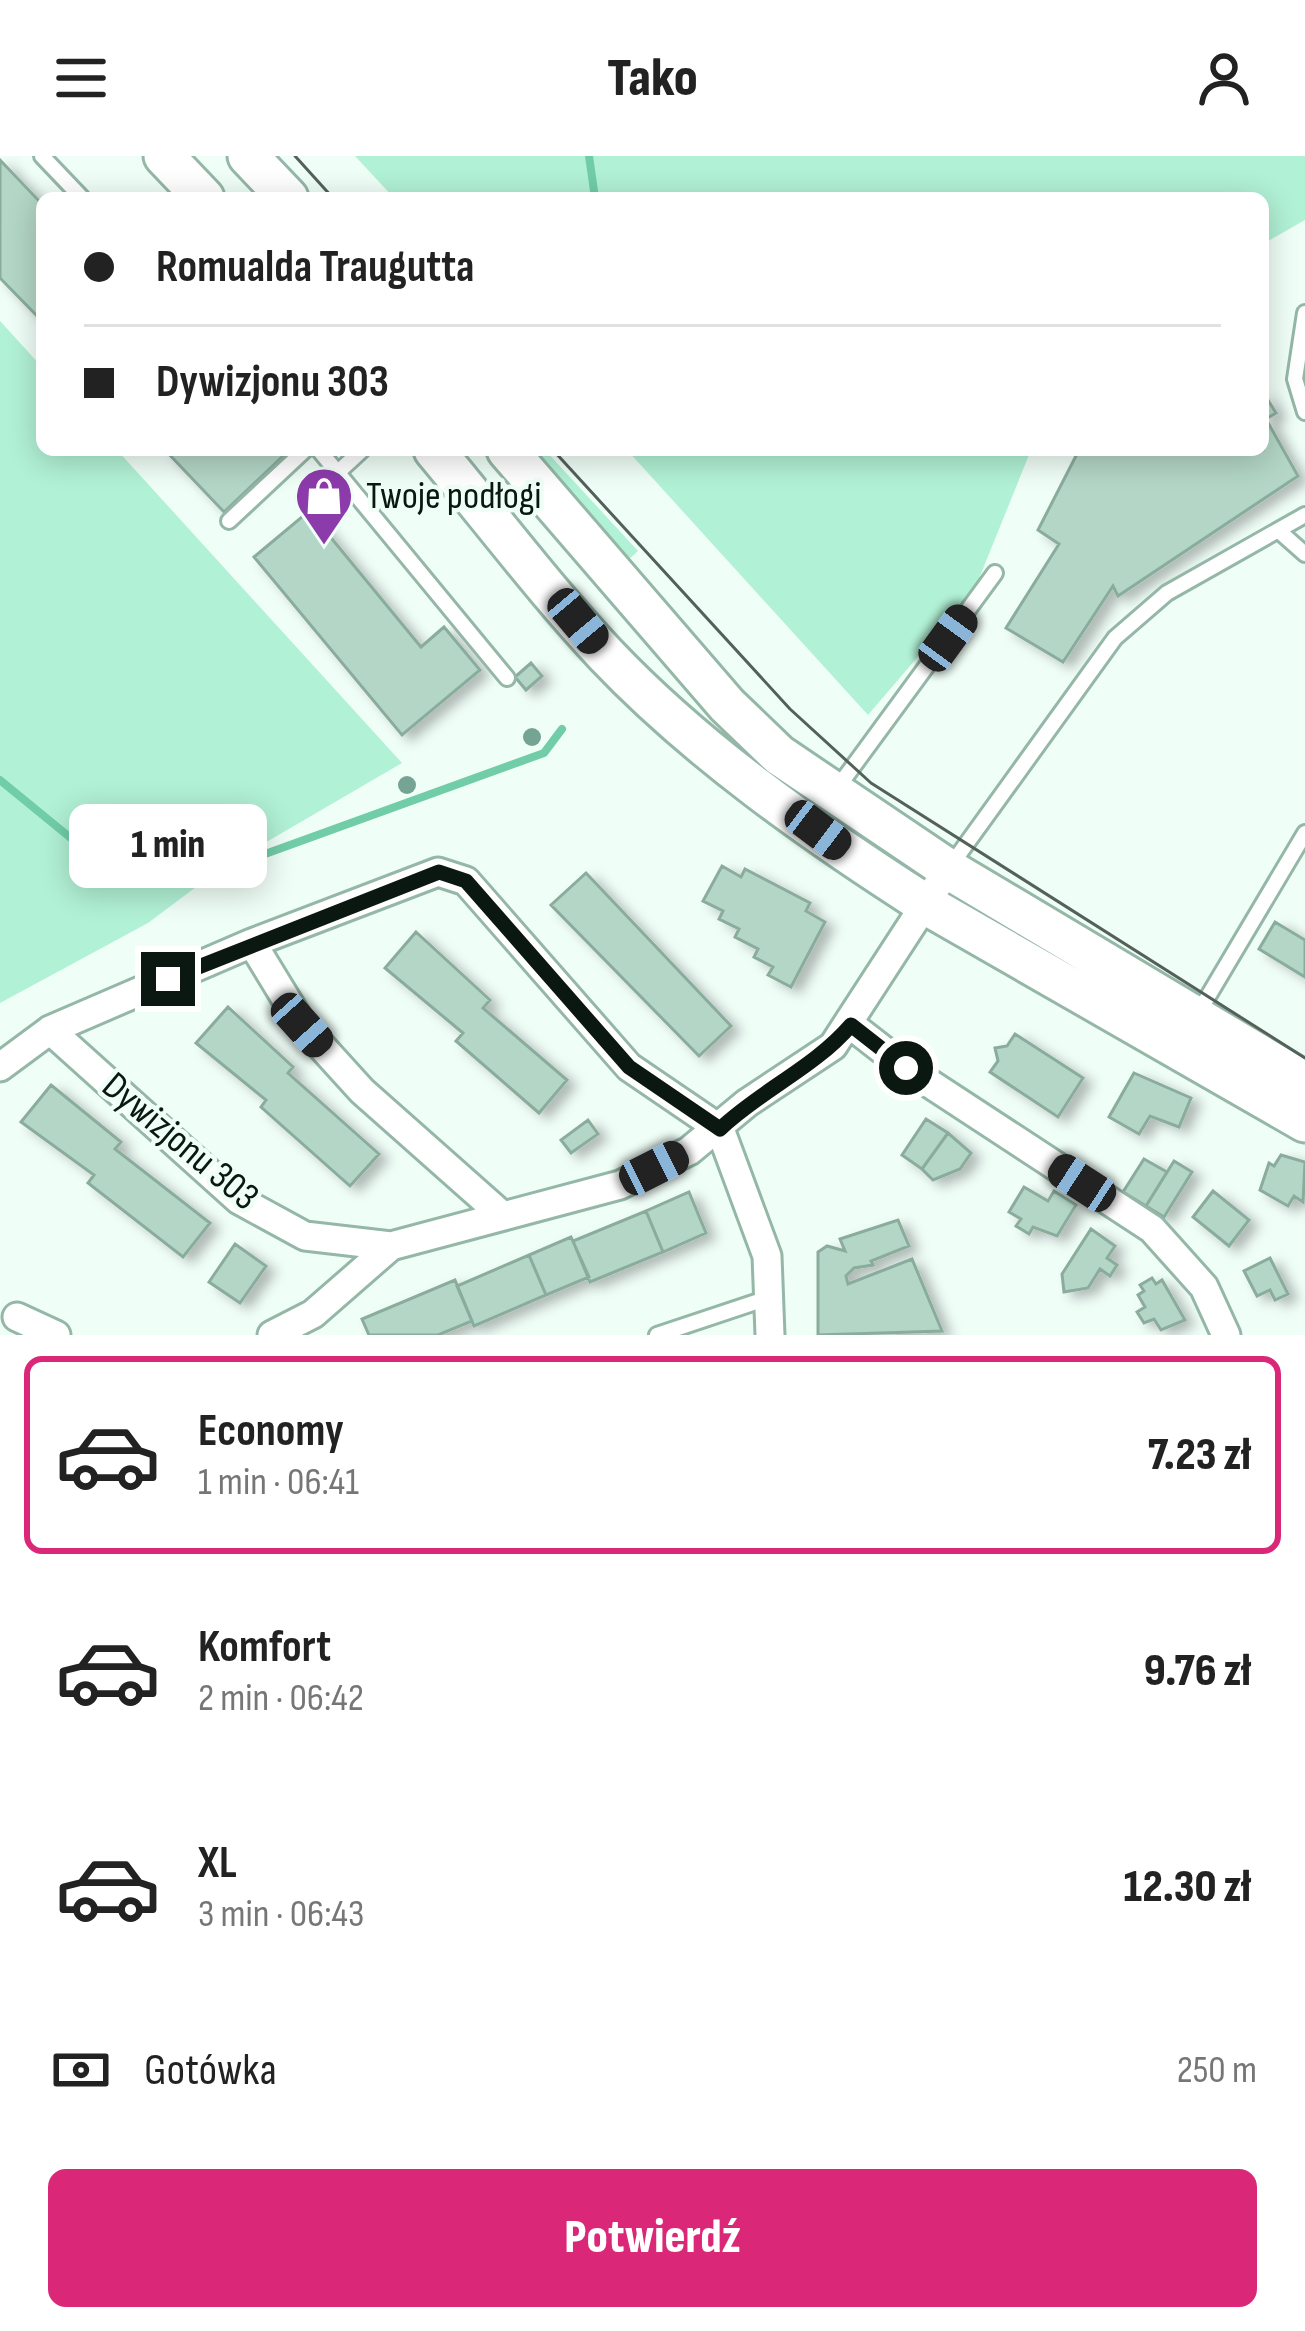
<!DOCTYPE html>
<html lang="pl">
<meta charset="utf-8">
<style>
:root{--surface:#fff;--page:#f2f2f2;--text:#222;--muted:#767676;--line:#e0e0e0;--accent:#db2777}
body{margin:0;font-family:"Sofia Sans Condensed",sans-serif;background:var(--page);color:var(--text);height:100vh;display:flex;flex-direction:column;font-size:45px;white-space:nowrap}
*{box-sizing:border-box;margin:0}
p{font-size:39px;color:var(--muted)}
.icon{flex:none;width:66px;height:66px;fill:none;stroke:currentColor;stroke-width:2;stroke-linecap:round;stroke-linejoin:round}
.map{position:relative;height:1179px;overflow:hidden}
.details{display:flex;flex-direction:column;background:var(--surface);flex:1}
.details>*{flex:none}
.banner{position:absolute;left:36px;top:36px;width:1233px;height:264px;border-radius:18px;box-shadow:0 6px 30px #0003;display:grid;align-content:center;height:264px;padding:0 48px;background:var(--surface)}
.end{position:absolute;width:54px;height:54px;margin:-27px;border:15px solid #0b1812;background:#fff;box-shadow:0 0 0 6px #fff}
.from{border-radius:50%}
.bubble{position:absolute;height:84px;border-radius:18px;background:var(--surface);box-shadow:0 6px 30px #0003;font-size:39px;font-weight:800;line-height:84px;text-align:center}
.car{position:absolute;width:36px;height:72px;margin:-36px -18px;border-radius:15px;box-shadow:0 0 9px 3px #0007;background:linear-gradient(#222 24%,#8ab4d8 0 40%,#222 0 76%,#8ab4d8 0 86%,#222 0)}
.banner b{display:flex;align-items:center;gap:42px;height:114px;font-size:45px}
.banner b+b{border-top:3px solid var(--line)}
.banner i{width:30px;height:30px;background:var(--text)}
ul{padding:21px 0 0;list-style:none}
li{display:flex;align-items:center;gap:36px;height:198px;margin:0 24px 18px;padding:0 24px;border:6px solid transparent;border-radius:18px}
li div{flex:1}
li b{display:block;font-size:45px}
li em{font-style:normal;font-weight:800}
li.active{border-color:var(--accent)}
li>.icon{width:108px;height:108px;stroke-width:1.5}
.pay{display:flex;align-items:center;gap:30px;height:132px;padding:0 48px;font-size:45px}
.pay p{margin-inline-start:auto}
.button{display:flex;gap:24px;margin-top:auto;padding:24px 48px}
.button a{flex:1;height:138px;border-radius:18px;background:var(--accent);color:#fff;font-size:48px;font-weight:800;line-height:138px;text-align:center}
header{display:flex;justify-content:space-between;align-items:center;height:156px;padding:0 48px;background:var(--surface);font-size:54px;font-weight:800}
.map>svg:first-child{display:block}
.green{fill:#b1f1d5}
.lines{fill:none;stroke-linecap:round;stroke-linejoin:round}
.stream{stroke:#71cda8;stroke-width:8}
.building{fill:#b3d6c6;stroke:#8aac9c;stroke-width:3;filter:url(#shadow)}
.lane-casing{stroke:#94b7a7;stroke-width:20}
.street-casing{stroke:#94b7a7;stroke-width:33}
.secondary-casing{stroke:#94b7a7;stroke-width:45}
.lane{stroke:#fff;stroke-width:14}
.street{stroke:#fff;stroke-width:27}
.secondary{stroke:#fff;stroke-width:39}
.tram{stroke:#54615b;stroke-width:3}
.tree{fill:#75a494}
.route{stroke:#0b1812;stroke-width:15}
.labels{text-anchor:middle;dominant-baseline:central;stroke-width:9;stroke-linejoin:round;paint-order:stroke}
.poi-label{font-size:39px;fill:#0b1812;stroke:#f0fef8;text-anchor:start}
.street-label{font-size:39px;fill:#0b1812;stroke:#f0fef8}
</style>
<header><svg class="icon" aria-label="menu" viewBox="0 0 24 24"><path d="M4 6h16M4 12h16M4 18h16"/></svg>Tako<svg class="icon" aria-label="person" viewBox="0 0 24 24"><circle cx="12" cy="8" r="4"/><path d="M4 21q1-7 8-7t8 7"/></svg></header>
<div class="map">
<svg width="1305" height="1179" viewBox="0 0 1305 1179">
<defs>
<filter id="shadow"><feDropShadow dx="9" dy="5.5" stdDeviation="6" flood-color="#0004"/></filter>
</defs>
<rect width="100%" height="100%" fill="#f0fef8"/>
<path class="green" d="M 355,0 L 1305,0 L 1305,64 L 1263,88 L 1263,42 L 394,42 Z
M 0,165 L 42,211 L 42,294 L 117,294 L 402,607 L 220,713 L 148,767 L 0,847 Z
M 529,294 L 545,294 L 638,395 L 626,406 Z
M 627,294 L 1031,294 L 974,435 L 868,559 Z"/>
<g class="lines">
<path class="stream" d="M 589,0 L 595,42
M 0,624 L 94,701 L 130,714 L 182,716 L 232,710 L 508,610 L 544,597 L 562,573"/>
</g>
<path class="building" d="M 0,4 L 42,48 L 42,165 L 0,122 Z
M 1263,236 L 1276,257 L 1266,263 L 1298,320 L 1118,440 L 1113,430 L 1063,506 L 1006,472 L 1059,388 L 1038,374 L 1079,294 L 1263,294 Z
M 165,294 L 279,294 L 284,299 L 224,356 Z
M 309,355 L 421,491 L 444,471 L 480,514 L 402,579 L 254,401 Z
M 531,507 L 542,520 L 526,534 L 515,521 Z
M 722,710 L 741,721 L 745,713 L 810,747 L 806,755 L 825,766 L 791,831 L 768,819 L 773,811 L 754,801 L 758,793 L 735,781 L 739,773 L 719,763 L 723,755 L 703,745 Z
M 586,717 L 731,870 L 699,900 L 551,749 Z
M 1275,766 L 1305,784 L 1305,821 L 1259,793 Z
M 416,776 L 490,844 L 483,852 L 567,924 L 539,957 L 456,885 L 463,877 L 385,812 Z
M 228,851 L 293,911 L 288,917 L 379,998 L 350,1030 L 261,951 L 266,944 L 196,887 Z
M 1015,878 L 1083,922 L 1058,961 L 990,916 L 998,905 L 995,892 L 1007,890 Z
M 1134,917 L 1191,942 L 1179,971 L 1150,960 L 1139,978 L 1109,961 Z
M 51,929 L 121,986 L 115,993 L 210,1067 L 183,1101 L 88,1027 L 94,1019 L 21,966 Z
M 926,963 L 948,977 L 922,1013 L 902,999 Z
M 588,964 L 598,978 L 571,997 L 561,984 Z
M 948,977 L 971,997 L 960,1013 L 933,1024 L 922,1013 Z
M 1281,999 L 1305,1006 L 1303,1046 L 1294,1040 L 1288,1050 L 1260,1034 L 1269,1007 L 1274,1010 Z
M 1144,1003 L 1167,1016 L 1146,1050 L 1123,1036 Z
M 1174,1005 L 1192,1016 L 1164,1061 L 1146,1050 Z
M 1024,1031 L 1048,1045 L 1054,1035 L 1076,1049 L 1057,1080 L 1033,1071 L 1029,1078 L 1016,1070 L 1021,1063 L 1009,1056 Z
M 1213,1035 L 1249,1064 L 1229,1090 L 1193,1061 Z
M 689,1036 L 706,1077 L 663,1096 L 646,1055 Z
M 646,1055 L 663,1096 L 590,1126 L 573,1085 Z
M 898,1064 L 909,1090 L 871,1105 L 873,1109 L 854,1112 L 846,1120 L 848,1128 L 912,1103 L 942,1175 L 818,1179 L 818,1096 L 827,1090 L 845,1095 L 840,1083 Z
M 1091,1073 L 1115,1090 L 1107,1102 L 1117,1109 L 1110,1120 L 1100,1113 L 1088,1132 L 1064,1136 L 1062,1118 Z
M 571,1081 L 589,1121 L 546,1139 L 529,1099 Z
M 235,1088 L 266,1110 L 240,1147 L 209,1126 Z
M 529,1099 L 546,1139 L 474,1170 L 457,1130 Z
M 1270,1102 L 1288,1138 L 1275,1144 L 1270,1134 L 1257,1140 L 1244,1115 Z
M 1152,1122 L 1156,1128 L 1162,1124 L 1185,1164 L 1161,1174 L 1154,1163 L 1144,1167 L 1137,1156 L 1145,1151 L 1138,1139 L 1144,1135 L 1140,1129 Z
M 455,1124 L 472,1165 L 438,1179 L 369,1179 L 362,1163 Z"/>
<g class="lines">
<defs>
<path id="lane" d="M 42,0 L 82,42
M 1305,157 L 1295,223 L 1305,256
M 319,294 L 507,522
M 335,319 L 362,294
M 229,365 L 305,294
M 1279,375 L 1305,398
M 838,631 L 995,417
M 949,712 L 1115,482 L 1167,437 L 1305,359
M 1197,859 L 1305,677
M 657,1179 L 771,1141"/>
<path id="street" d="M 252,787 L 50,874 L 239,1044 L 305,1080 L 391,1090
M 851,869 L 906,912 L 1152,1073 L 1204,1131 L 1226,1179
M 0,911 L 50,874
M 720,973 L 767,1100 L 770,1179
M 503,1060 L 362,935 L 302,869 L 252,787 L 438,716 L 466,725 L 629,911 L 720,973
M 17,1161 L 56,1179
M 272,1179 L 313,1158 L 391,1090 L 620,1029 L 689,995 L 747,947 L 833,890 L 948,713"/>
<path id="secondary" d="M 164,0 L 204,42
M 248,0 L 288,42
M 434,294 C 491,362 545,434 606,499 C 697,595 814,677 925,748 L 1305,966
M 507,294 L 727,549 L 779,599 L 948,713 L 1305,926"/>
</defs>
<use href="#lane" class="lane-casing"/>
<use href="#street" class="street-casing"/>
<use href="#secondary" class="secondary-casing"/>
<use href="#lane" class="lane"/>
<use href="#street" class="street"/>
<use href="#secondary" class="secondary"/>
<path class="tram" d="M 295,0 L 333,42
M 553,294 L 790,553 L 871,627 L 1305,902"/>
</g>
<g class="tree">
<circle cx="532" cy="581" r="9"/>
<circle cx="407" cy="629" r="9"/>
</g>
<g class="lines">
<path class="route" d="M 168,823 L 439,716 L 466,725 L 629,911 L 720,973 C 761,934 814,912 851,869 L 906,912"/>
</g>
<defs>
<symbol id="shop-pin" viewBox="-11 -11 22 30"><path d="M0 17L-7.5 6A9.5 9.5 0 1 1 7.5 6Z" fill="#8c3baa" stroke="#f0fef8"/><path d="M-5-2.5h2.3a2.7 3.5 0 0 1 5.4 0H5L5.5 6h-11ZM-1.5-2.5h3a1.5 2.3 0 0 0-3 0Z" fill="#fff"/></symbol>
</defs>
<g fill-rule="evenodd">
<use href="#shop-pin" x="291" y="307" width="66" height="90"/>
</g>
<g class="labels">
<g class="poi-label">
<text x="366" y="340">Twoje podłogi</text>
</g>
<g class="street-label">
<text transform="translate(180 986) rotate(40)">Dywizjonu 303</text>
</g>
</g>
</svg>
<i class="end from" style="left:906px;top:912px"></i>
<i class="end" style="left:168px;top:823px"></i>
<div class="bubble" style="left:69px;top:648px;width:198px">1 min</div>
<i class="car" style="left:578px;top:465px;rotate:140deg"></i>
<i class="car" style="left:948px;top:482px;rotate:36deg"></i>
<i class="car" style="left:818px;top:674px;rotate:127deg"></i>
<i class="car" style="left:302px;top:869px;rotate:138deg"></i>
<i class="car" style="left:654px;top:1012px;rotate:63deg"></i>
<i class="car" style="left:1082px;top:1027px;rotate:303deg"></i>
<div class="banner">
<b><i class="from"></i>Romualda Traugutta</b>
<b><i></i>Dywizjonu 303</b>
</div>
</div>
<section class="details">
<ul>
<li class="active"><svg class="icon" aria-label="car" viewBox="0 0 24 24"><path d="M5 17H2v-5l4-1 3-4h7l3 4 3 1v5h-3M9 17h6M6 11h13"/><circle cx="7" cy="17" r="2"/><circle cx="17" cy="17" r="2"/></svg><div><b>Economy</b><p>1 min · 06:41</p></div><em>7.23 zł</em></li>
<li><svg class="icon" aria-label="car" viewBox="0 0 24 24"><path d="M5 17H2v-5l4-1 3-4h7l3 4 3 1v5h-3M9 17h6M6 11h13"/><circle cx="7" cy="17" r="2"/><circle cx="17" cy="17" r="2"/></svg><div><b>Komfort</b><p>2 min · 06:42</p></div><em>9.76 zł</em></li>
<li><svg class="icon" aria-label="car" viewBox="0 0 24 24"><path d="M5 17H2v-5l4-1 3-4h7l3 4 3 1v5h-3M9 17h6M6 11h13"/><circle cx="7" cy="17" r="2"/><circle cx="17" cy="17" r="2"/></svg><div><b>XL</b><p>3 min · 06:43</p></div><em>12.30 zł</em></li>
</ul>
<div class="pay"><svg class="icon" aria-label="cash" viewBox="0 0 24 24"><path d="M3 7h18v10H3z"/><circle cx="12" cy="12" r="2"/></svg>Gotówka<p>250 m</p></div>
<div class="button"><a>Potwierdź</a></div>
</section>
